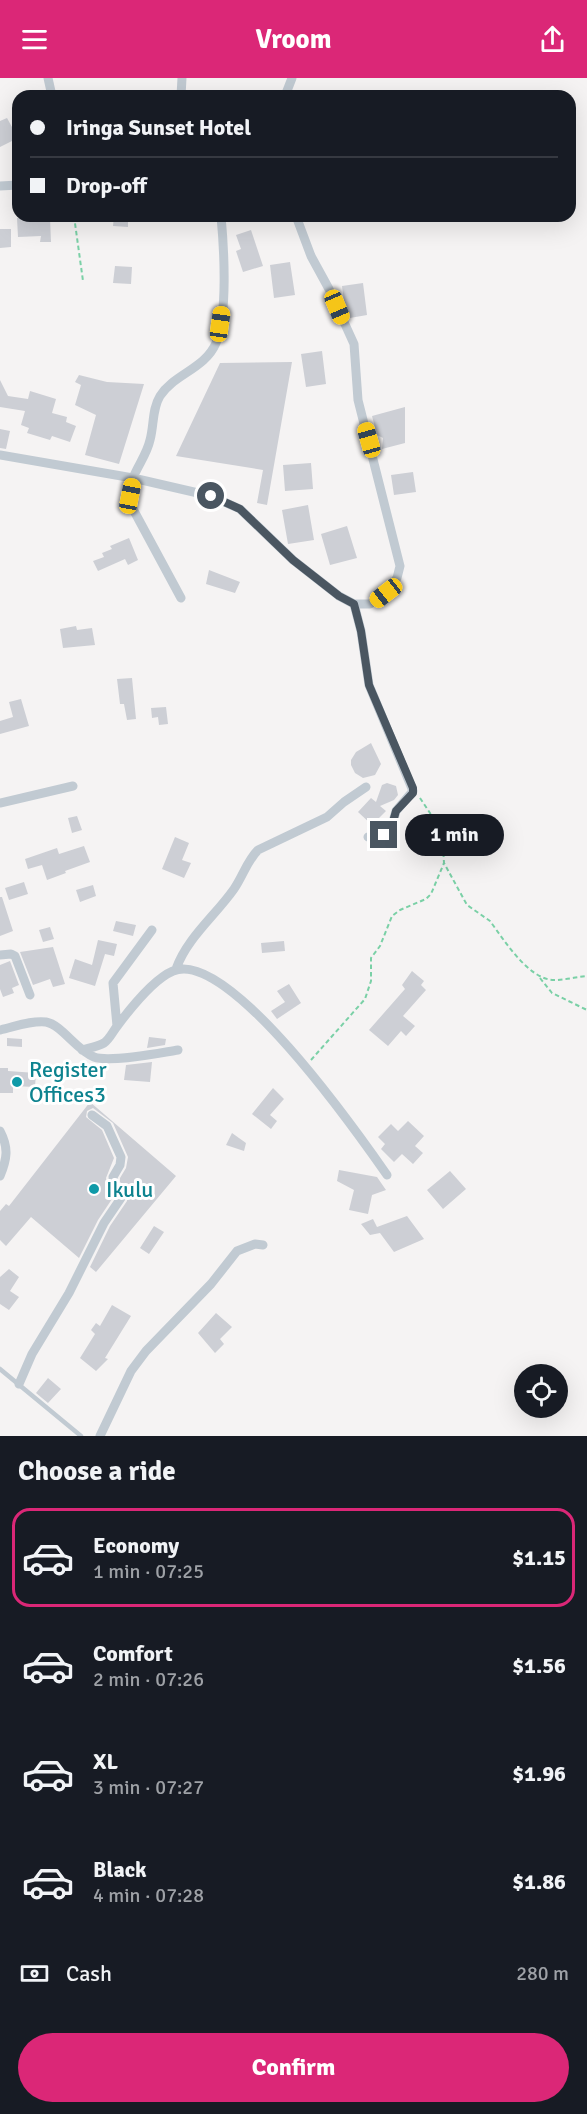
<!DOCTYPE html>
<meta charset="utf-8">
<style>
:root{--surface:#171b24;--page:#20242c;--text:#f1f3f6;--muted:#9ea1a6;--line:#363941;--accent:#db2777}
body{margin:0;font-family:Signika,sans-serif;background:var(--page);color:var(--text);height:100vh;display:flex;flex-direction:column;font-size:22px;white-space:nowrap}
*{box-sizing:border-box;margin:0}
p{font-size:20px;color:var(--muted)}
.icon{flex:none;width:33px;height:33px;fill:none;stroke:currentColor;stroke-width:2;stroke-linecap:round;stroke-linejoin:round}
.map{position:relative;height:1358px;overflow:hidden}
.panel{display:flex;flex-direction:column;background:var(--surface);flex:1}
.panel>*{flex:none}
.guide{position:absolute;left:12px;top:12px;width:564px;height:132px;border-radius:18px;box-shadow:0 6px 24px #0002;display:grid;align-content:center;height:132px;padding:0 18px;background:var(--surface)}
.buttons{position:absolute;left:514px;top:1286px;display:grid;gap:12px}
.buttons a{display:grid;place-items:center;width:54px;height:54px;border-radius:50%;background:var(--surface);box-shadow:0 6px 24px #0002;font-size:30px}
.end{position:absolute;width:27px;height:27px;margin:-14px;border:8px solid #4a5661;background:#fff;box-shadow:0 0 0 3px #fff}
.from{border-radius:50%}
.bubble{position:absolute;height:42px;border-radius:21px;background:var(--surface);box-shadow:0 6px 24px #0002;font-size:20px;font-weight:700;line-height:42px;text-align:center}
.car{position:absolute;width:18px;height:36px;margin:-18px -9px;border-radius:8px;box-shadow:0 0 4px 2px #0007;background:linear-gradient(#f5c518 24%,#345 0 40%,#f5c518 0 76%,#345 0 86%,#f5c518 0)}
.guide b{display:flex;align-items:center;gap:21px;height:57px;font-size:22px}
.guide b+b{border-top:2px solid var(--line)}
.guide i{width:15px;height:15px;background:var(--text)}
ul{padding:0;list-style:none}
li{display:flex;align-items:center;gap:18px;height:99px;margin:0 12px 9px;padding:0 6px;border:3px solid transparent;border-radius:18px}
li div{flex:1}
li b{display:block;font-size:22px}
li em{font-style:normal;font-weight:700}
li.on{border-color:var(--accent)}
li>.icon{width:54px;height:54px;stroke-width:1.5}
h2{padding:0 18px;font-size:27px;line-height:72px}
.pay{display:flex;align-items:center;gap:15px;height:66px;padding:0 18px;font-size:22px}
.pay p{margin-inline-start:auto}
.action{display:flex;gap:12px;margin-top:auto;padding:12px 18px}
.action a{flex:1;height:69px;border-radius:36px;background:var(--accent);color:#fff;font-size:24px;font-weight:700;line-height:69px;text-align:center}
header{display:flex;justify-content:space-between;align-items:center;height:78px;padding:0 18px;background:var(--accent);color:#fff;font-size:27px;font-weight:700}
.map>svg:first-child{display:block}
.building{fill:#cdcfd5}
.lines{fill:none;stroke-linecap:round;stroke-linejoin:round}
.path{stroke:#7ad0a6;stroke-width:2;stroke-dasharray:4.5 3;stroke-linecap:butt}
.lane{stroke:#c1cad2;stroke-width:4.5}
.street{stroke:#c1cad2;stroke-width:9}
.route{stroke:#4a5661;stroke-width:8}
.culture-dot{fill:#0f9aa8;stroke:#fff;stroke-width:2}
.labels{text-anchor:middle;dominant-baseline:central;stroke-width:6;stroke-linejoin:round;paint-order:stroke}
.culture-label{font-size:22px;fill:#0d838f;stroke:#fff;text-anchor:start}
</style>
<header><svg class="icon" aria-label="menu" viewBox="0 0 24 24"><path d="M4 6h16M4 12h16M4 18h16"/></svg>Vroom<svg class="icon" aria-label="share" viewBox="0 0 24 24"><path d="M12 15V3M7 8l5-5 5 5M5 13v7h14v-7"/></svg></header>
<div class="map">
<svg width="587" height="1358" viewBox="0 0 587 1358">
<rect width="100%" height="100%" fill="#f5f3f3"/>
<path class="building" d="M 7,40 L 18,60 L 0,69 L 0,43 Z
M 114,138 L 128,138 L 128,149 L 113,148 Z
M 17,140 L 50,140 L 51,164 L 40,164 L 41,158 L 18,159 Z
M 0,151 L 11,151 L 11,169 L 0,170 Z
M 251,152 L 263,188 L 243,194 L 236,173 L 241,171 L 236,157 Z
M 290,184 L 295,217 L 274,220 L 270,187 Z
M 115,188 L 132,189 L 131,206 L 113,205 Z
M 363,205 L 367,237 L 350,240 L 345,231 L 342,208 Z
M 322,273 L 326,306 L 306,309 L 301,276 Z
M 292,284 L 267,427 L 257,425 L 263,392 L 176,378 L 220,285 Z
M 79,297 L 107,304 L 144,306 L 119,386 L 85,377 L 96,337 L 75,327 L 81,307 L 75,304 Z
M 0,302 L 8,318 L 28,321 L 30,313 L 56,321 L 52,335 L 67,339 L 66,344 L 76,348 L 70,364 L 52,358 L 50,362 L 27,355 L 29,350 L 21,347 L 25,333 L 0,329 Z
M 405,329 L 405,365 L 382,371 L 383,360 L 377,357 L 372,338 Z
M 0,351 L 10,353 L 6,371 L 0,370 Z
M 311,385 L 313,411 L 285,413 L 283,387 Z
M 413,394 L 416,414 L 394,417 L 391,397 Z
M 308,427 L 314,462 L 288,466 L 282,432 Z
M 347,448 L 357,480 L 330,487 L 321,456 Z
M 129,460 L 138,482 L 128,487 L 125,481 L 98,493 L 93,483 L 104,479 L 102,475 L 112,471 L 110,468 Z
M 209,492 L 240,504 L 235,515 L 206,506 Z
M 76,548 L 77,552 L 92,550 L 95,567 L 63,570 L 60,551 Z
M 132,600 L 136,641 L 127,642 L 124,626 L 120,626 L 117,601 Z
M 21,621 L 29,648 L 0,656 L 0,643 L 13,639 L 9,624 Z
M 166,629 L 168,646 L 159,647 L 158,639 L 152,640 L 151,630 Z
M 371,665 L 381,686 L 375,697 L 363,700 L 355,695 L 351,687 L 351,682 L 356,674 Z
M 387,705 L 396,708 L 398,717 L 394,722 L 380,728 L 386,733 L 372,747 L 358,734 L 371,720 L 376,724 L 382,707 Z
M 77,738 L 82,752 L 72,755 L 68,740 Z
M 175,759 L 189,765 L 182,782 L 191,785 L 184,800 L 162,791 Z
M 84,768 L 90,784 L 65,793 L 66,795 L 47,802 L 42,787 L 28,791 L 25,781 L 57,770 L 59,776 Z
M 24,804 L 28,816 L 9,822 L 5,810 Z
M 93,807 L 96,818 L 80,824 L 76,812 Z
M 0,819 L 2,819 L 13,853 L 0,858 Z
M 116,843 L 136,847 L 133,858 L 113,853 Z
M 50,849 L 54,861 L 43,864 L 39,852 Z
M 98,862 L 117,866 L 114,878 L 105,876 L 95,908 L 69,900 L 75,881 L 92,887 Z
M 284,863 L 285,873 L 262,875 L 261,865 Z
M 53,869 L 65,906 L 53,909 L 50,901 L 33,907 L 20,874 Z
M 10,883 L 19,907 L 12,910 L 14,915 L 3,919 L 0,911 L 0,887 Z
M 412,893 L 424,903 L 421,907 L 426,912 L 403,938 L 415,948 L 406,958 L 401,953 L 388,968 L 369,952 L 405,911 L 402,907 Z
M 289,906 L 301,925 L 277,941 L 271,933 L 285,924 L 277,913 Z
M 149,959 L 166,961 L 165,967 L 147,970 Z
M 7,960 L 22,961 L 22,969 L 7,968 Z
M 152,984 L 150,1004 L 124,1002 L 126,987 Z
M 0,990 L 8,990 L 8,993 L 36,995 L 35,1009 L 13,1008 L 13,1015 L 0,1015 Z
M 273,1010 L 284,1021 L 270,1037 L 277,1043 L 271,1051 L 252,1036 Z
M 90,1024 L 176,1098 L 96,1194 L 90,1189 L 110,1148 L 127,1123 L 127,1111 L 120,1104 L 120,1100 L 126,1090 L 128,1079 L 113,1045 L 93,1030 L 87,1033 L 86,1039 L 102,1052 L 114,1080 L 106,1100 L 108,1111 L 114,1118 L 98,1142 L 79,1180 L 31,1139 L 6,1168 L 0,1162 L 0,1133 L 6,1126 L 9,1128 Z
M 408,1043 L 424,1058 L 415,1068 L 423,1075 L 413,1086 L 402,1076 L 394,1084 L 381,1071 L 385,1066 L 378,1059 L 391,1046 L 398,1053 Z
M 232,1055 L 246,1065 L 244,1073 L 226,1067 Z
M 339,1092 L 377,1099 L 386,1112 L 372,1117 L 368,1136 L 349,1132 L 354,1112 L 337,1103 Z
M 450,1093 L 466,1111 L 443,1131 L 427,1112 Z
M 407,1138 L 424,1161 L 394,1174 L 380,1155 L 370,1157 L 361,1146 L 373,1141 L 377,1149 Z
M 154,1148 L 164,1154 L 149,1176 L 140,1170 Z
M 9,1191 L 19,1199 L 10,1213 L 19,1219 L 9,1232 L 0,1226 L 0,1199 Z
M 112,1227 L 131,1238 L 105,1280 L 108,1281 L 96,1293 L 80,1280 L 95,1256 L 91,1252 L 96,1245 L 100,1248 Z
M 216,1235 L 232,1249 L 220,1261 L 224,1266 L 215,1275 L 198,1255 Z
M 48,1300 L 61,1311 L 48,1325 L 36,1315 Z"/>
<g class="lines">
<path class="path" d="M 74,138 L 83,203
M 420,720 L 430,735 L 439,758 L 443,769 L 444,785 L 467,827 L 490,843 C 504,862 529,902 554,902 C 565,902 576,899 587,898
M 540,900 L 552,915 L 587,932
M 311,982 L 365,921 L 371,903 L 371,880 L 380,868 L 392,838 L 400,832 L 426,821 L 431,816 L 444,785"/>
<path class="lane" d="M 0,1291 L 81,1358"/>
<path class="street" d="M 48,0 L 52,18
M 181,18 L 182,0
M 285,18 L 292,0
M 0,108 L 18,107
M 0,377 L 133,400 L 211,418 L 240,431 L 293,482 L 339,518 L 354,526 L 370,526 L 386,515 L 397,500 L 400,488 L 358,322 L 354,266 L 329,211 L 311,178 L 296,138
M 181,520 L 133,431 C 130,421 130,410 133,400 C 138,387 147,376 150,362 C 154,348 152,331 160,318 C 174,296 205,291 216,265 C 228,236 224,170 221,138
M 354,526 L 361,553 L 369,607 L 413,713 L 396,733 L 390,754 L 384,757 L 368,759
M 0,725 L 73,708
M 0,877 L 11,876 L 15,878 L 30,917
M 176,891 C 187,860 215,838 234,811 C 243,798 247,783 258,772 L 327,739 L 344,724 L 366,709
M 117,948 L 113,905 L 152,852
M 0,952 C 14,949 32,942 46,944 C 62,947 76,972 94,979 C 110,985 159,975 178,972
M 82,972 C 89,970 97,969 104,965 C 110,961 113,953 118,947 C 130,931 154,901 173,893 C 228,869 359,1057 387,1097
M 0,1053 C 9,1070 7,1081 0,1098
M 19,1306 L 32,1276 L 69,1215 L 104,1145 L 121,1120 L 120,1112 L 114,1108 L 113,1099 L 120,1087 L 121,1079 L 107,1048 L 92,1037
M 100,1358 L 131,1293 L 146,1273 L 211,1206 L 237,1173 L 255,1166 L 263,1167"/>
</g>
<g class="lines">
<path class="route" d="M 211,418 L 240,431 L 293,482 L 339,518 L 354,526 L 361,553 L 369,607 L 413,710 L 413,715 L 396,733 L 390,754 L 384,757"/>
</g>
<g class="culture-dot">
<circle cx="17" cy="1004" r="6"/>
<circle cx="94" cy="1111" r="6"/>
</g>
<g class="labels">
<g class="culture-label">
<text x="29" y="991">Register<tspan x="29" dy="25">Offices3</tspan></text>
<text x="106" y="1111">Ikulu</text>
</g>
</g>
</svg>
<div class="buttons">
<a><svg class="icon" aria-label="locate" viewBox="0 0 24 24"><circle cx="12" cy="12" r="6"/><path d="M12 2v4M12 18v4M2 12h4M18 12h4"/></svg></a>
</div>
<i class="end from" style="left:211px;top:418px"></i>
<i class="end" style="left:384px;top:757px"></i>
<div class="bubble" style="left:405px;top:736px;width:99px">1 min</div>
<i class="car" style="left:337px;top:229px;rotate:157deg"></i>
<i class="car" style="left:220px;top:246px;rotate:8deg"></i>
<i class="car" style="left:369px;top:362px;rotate:344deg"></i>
<i class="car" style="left:130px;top:418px;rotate:11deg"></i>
<i class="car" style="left:386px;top:515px;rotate:232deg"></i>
<div class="guide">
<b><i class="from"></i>Iringa Sunset Hotel</b>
<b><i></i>Drop-off</b>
</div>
</div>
<section class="panel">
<h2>Choose a ride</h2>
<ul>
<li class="on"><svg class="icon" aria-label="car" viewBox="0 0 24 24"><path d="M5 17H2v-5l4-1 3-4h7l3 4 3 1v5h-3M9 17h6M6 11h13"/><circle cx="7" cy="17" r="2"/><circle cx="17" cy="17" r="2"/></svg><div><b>Economy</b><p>1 min · 07:25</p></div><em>$1.15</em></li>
<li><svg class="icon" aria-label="car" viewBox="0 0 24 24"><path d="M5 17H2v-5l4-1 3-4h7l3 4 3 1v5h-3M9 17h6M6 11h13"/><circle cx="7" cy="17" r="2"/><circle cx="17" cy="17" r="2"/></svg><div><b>Comfort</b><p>2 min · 07:26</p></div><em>$1.56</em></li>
<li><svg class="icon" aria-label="car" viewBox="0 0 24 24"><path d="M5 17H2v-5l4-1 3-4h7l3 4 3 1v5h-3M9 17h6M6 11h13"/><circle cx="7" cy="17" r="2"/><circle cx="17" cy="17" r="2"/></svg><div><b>XL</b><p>3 min · 07:27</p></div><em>$1.96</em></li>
<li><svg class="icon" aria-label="car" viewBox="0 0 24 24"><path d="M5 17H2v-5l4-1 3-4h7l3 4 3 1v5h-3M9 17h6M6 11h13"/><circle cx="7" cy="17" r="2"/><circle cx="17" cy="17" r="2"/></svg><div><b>Black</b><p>4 min · 07:28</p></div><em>$1.86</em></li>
</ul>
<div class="pay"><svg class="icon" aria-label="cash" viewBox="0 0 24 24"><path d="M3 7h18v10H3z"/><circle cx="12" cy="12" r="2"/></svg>Cash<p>280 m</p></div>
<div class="action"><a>Confirm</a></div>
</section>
